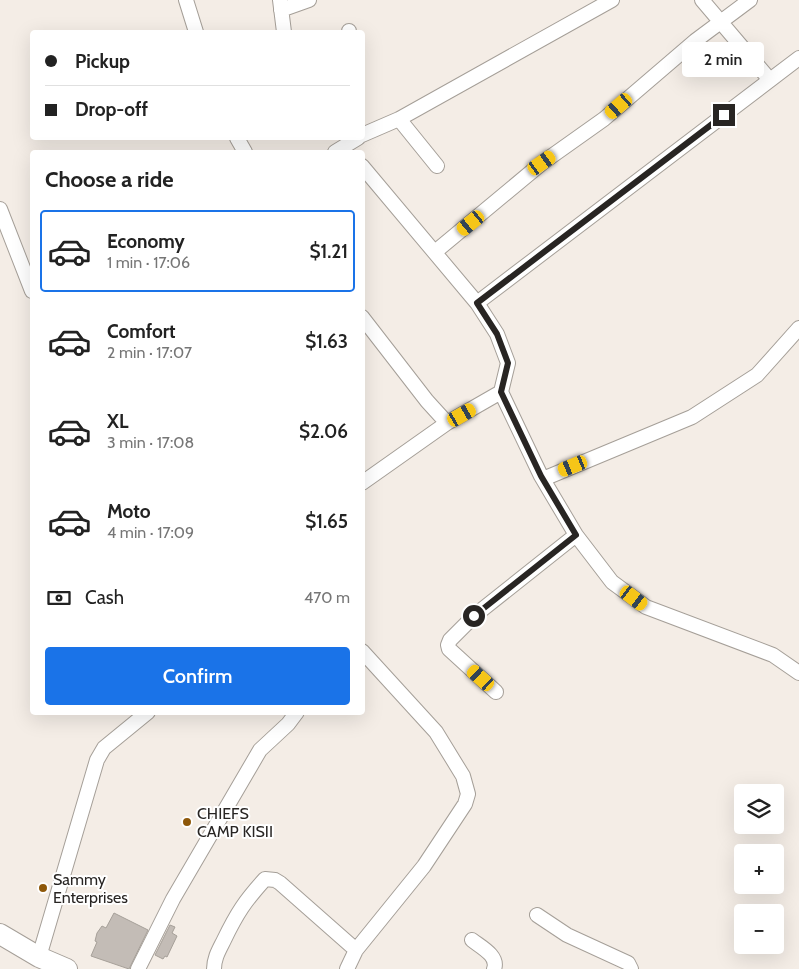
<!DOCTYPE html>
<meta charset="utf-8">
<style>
:root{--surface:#fff;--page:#f2f2f2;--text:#222;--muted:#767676;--line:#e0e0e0;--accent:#1a73e8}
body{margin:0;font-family:Cabin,sans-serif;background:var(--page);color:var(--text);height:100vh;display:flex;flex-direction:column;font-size:19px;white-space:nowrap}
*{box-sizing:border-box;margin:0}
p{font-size:16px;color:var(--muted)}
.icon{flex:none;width:28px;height:28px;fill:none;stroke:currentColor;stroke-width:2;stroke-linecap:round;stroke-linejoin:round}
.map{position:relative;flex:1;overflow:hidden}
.details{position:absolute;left:30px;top:150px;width:335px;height:565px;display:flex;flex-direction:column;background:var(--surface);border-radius:5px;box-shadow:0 5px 20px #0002}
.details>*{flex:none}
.banner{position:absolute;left:30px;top:30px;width:335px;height:110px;border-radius:5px;box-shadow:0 5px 20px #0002;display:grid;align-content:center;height:110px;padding:0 15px;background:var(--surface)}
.fabs{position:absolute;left:734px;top:784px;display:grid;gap:10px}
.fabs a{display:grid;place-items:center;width:50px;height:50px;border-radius:5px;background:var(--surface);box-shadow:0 5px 20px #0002;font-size:25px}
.end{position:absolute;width:22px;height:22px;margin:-11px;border:6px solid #282523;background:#fff;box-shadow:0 0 0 2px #fff}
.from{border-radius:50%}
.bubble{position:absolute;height:35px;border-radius:5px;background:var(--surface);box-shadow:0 5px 20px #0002;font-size:16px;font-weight:600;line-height:35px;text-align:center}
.car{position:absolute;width:15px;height:30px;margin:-15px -8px;border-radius:6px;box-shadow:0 0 4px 1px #0007;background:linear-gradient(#f5c518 24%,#345 0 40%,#f5c518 0 76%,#345 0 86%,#f5c518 0)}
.banner b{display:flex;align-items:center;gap:18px;height:48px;font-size:19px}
.banner b+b{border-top:1px solid var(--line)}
.banner i{width:12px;height:12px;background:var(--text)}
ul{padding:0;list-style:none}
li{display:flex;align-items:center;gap:15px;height:82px;margin:0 10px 8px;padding:0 5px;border:2px solid transparent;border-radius:5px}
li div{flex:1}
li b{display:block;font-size:19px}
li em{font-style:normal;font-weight:600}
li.on{border-color:var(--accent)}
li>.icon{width:45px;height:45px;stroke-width:1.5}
h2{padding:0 15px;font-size:22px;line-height:60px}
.pay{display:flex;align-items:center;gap:12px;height:55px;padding:0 15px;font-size:19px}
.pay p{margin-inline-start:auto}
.button{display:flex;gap:10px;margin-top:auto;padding:10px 15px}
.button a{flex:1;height:58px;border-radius:5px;background:var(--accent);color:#fff;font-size:20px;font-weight:600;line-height:58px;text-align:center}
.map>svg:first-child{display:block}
.building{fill:#c3bcb6;stroke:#a6a099}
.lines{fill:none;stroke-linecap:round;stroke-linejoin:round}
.minor-casing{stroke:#a59f98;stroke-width:16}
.highway-casing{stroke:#a59f98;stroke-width:22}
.minor{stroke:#fff;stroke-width:14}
.highway{stroke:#fff;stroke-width:20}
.route{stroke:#282523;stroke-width:6}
.poi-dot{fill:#8e580a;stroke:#fff;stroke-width:2}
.labels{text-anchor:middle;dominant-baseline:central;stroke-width:4;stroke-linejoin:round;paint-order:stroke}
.poi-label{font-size:16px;fill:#282523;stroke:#fff;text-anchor:start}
</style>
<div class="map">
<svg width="799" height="969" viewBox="0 0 799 969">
<rect width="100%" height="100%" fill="#f4ede6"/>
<path class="building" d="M 114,913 L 148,930 L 129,969 L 91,956 L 97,942 L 95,941 L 97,933 L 102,926 L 106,928 Z
M 170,925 L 175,927 L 172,933 L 177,936 L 167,957 L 165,956 L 163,959 L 155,955 Z"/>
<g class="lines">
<defs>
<path id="minor" d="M 186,0 L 196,32
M 280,0 L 284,32
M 702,0 L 770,80
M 281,10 L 309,0
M 349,32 L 349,31
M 399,119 L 437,166
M 362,135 L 399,119 L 612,0
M 237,138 L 245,152
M 335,152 L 358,138
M 362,166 L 477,303 L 497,334 L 508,363 L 501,392 L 541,476 L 576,535 L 612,582 L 646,607 L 773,655 L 799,673
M 0,209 L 32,291
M 435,252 L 542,163 L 604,119 L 695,41 L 750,0
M 477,303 L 799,58
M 362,317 L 427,401 L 447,423
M 543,479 L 692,417 L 757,375 L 799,328
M 362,483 L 447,423 L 501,392
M 496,692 L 449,649 L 448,645 L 450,640 L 474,616 L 576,535
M 537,915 L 567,935 L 628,963 L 631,969
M 472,940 C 481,947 499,956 494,969
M 39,957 L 97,760 L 104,748 L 148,712
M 138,969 L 173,899 L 260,750 L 288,724 L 297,712
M 214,969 C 214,958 219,950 224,940 C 237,913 245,901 265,879 L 275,880 L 280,883 L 356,950
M 347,969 L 356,950 L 424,866 L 465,804 L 468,794 L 463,776 L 436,732 L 362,651"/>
<path id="highway" d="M 0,934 L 39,957 L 67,969"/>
</defs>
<use href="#minor" class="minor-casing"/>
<use href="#highway" class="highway-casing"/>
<use href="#minor" class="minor"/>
<use href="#highway" class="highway"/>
</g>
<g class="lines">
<path class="route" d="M 474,616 L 576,535 L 541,476 L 501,392 L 508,363 L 497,334 L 477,303 L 724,115"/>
</g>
<g class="poi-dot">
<circle cx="187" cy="822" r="5"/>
<circle cx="43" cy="888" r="5"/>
</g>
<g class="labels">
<g class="poi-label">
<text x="197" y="813">CHIEFS<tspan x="197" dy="18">CAMP KISII</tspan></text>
<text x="53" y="879">Sammy<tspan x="53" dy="18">Enterprises</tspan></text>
</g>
</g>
</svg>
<div class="fabs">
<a><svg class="icon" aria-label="layers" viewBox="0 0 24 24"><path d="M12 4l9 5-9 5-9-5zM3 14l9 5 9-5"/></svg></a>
<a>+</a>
<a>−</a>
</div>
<i class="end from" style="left:474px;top:616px"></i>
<i class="end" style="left:724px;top:115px"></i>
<div class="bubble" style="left:682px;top:42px;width:82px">2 min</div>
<i class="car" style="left:619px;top:106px;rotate:229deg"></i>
<i class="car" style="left:542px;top:163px;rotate:55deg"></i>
<i class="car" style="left:471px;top:223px;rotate:231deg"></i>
<i class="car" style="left:462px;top:415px;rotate:60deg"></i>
<i class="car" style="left:573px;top:466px;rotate:248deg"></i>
<i class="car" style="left:634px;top:598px;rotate:127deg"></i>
<i class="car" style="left:481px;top:678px;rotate:312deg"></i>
<div class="banner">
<b><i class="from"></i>Pickup</b>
<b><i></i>Drop-off</b>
</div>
<section class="details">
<h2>Choose a ride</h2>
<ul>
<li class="on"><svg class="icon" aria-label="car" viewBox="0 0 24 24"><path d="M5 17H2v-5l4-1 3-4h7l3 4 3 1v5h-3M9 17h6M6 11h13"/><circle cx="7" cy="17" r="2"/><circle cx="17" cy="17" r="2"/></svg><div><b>Economy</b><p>1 min · 17:06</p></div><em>$1.21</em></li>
<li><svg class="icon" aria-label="car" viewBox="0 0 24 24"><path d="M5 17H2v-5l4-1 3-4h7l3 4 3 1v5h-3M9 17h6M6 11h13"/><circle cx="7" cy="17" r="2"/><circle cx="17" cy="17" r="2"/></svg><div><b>Comfort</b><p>2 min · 17:07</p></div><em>$1.63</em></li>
<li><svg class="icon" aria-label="car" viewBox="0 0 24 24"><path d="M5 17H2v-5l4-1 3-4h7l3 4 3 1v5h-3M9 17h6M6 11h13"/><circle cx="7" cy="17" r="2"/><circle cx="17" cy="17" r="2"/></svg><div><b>XL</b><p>3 min · 17:08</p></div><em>$2.06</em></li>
<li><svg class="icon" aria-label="car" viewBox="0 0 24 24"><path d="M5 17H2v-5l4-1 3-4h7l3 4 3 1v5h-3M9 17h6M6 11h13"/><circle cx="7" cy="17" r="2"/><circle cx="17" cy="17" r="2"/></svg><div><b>Moto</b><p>4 min · 17:09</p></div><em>$1.65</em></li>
</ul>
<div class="pay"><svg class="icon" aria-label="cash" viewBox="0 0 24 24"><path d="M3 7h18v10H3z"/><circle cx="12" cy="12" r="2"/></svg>Cash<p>470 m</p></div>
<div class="button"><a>Confirm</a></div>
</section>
</div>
